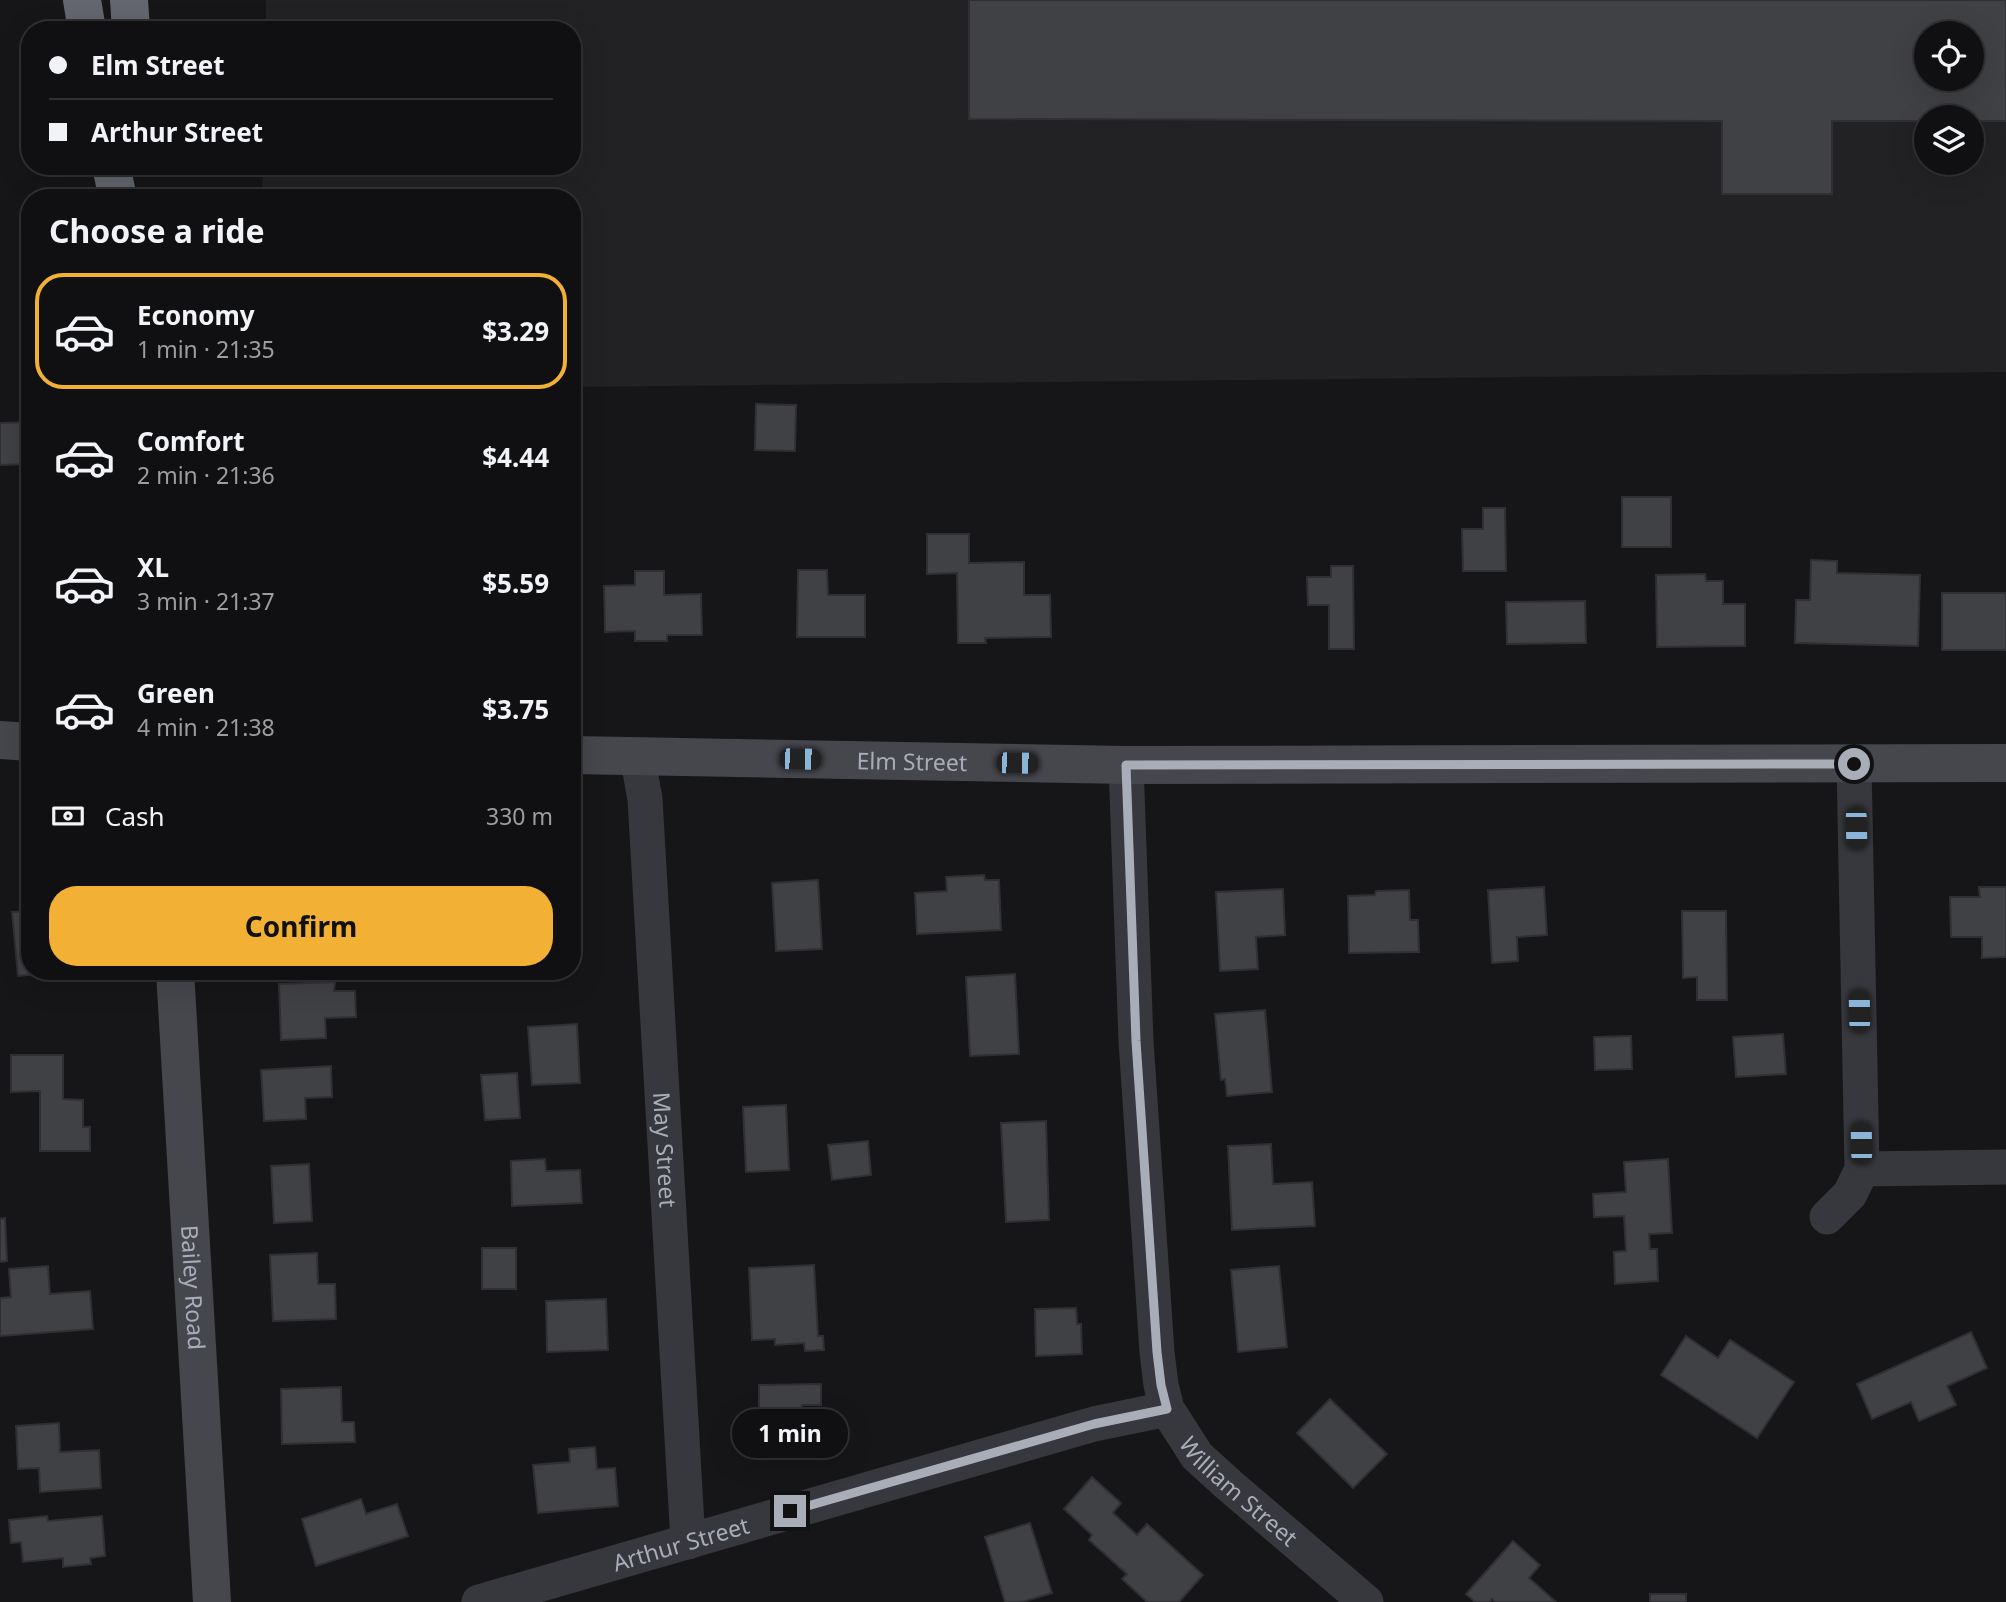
<!DOCTYPE html>
<meta charset="utf-8">
<style>
:root{--surface:#101012;--page:#1e1e20;--text:#f1f3f6;--muted:#9c9d9f;--line:#303032;--accent:#f2b134}
body{margin:0;font-family:"Noto Sans",sans-serif;background:var(--page);color:var(--text);height:100vh;display:flex;flex-direction:column;font-size:26px;white-space:nowrap}
*{box-sizing:border-box;margin:0}
p{font-size:23px;color:var(--muted)}
.icon{flex:none;width:38px;height:38px;fill:none;stroke:currentColor;stroke-width:2;stroke-linecap:round;stroke-linejoin:round}
.map{position:relative;flex:1;overflow:hidden}
.drawer{position:absolute;left:21px;top:189px;width:560px;height:791px;display:flex;flex-direction:column;background:var(--surface);border-radius:28px;box-shadow:0 7px 28px #0002,0 0 0 2px var(--line)}
.drawer>*{flex:none}
.guide{position:absolute;left:21px;top:21px;width:560px;height:154px;border-radius:28px;box-shadow:0 7px 28px #0002,0 0 0 2px var(--line);display:grid;align-content:center;height:154px;padding:0 28px;background:var(--surface)}
.buttons{position:absolute;left:1914px;top:21px;display:grid;gap:14px}
.buttons a{display:grid;place-items:center;width:70px;height:70px;border-radius:50%;background:var(--surface);box-shadow:0 7px 28px #0002,0 0 0 2px var(--line);font-size:35px}
.end{position:absolute;width:32px;height:32px;margin:-16px;border:9px solid #a8adb8;background:#111;box-shadow:0 0 0 4px #111}
.from{border-radius:50%}
.bubble{position:absolute;height:49px;border-radius:24px;background:var(--surface);box-shadow:0 7px 28px #0002,0 0 0 2px var(--line);font-size:23px;font-weight:700;line-height:49px;text-align:center}
.car{position:absolute;width:21px;height:42px;margin:-21px -10px;border-radius:9px;box-shadow:0 0 5px 2px #0007;background:linear-gradient(#222 24%,#8ab4d8 0 40%,#222 0 76%,#8ab4d8 0 86%,#222 0)}
.guide b{display:flex;align-items:center;gap:24px;height:66px;font-size:26px}
.guide b+b{border-top:2px solid var(--line)}
.guide i{width:18px;height:18px;background:var(--text)}
ul{padding:0;list-style:none}
li{display:flex;align-items:center;gap:21px;height:116px;margin:0 14px 10px;padding:0 14px;border:4px solid transparent;border-radius:28px}
li div{flex:1}
li b{display:block;font-size:26px}
li em{font-style:normal;font-weight:700}
li.active{border-color:var(--accent)}
li>.icon{width:63px;height:63px;stroke-width:1.5}
h2{padding:0 28px;font-size:32px;line-height:84px}
.pay{display:flex;align-items:center;gap:18px;height:77px;padding:0 28px;font-size:26px}
.pay p{margin-inline-start:auto}
.cta{display:flex;gap:14px;margin-top:auto;padding:14px 28px}
.cta a{flex:1;height:80px;border-radius:28px;background:var(--accent);color:#111;font-size:28px;font-weight:700;line-height:80px;text-align:center}
.map>svg:first-child{display:block}
.built{fill:#222225;fill-rule:evenodd}
.building{fill:#404145;stroke:#303034;stroke-width:2;fill-rule:evenodd}
.lines{fill:none;stroke-linecap:round;stroke-linejoin:round}
.street{stroke:#37383d;stroke-width:35}
.secondary{stroke:#45474d;stroke-width:38}
.highway{stroke:#63666e;stroke-width:38}
.route{stroke:#a8adb8;stroke-width:9}
.labels{text-anchor:middle;dominant-baseline:central;stroke-width:5;stroke-linejoin:round;paint-order:stroke}
.street-label{font-size:23px;fill:#a8adb8;stroke:#111113}
</style>
<div class="map">
<svg width="2006" height="1602" viewBox="0 0 2006 1602">
<rect width="100%" height="100%" fill="#161618"/>
<path class="built" d="M 266,0 L 2006,0 L 2006,372 L 572,387 L 572,198 L 262,198 L 263,166 L 572,166 L 572,30 L 266,30 ZM 1927,33 L 1972,33 L 1972,79 L 1927,79 ZM 1927,117 L 1972,117 L 1972,163 L 1927,163 Z"/>
<path class="building" d="M 969,0 L 2006,0 L 2006,121 L 1972,121 L 1972,117 L 1927,117 L 1927,121 L 1832,121 L 1832,194 L 1722,194 L 1722,121 L 969,119 ZM 1927,33 L 1972,33 L 1972,79 L 1927,79 Z
M 756,404 L 796,405 L 795,451 L 755,450 Z
M 30,422 L 30,464 L 0,465 L 0,423 Z
M 1622,497 L 1671,497 L 1671,547 L 1622,547 Z
M 1483,508 L 1505,508 L 1506,571 L 1463,571 L 1462,529 L 1483,529 Z
M 927,534 L 969,534 L 969,563 L 1024,562 L 1024,595 L 1050,595 L 1051,637 L 985,638 L 986,643 L 958,643 L 957,573 L 927,574 Z
M 1811,560 L 1837,561 L 1837,573 L 1920,575 L 1918,646 L 1795,643 L 1796,600 L 1810,600 Z
M 1331,566 L 1353,566 L 1354,649 L 1329,649 L 1329,605 L 1308,605 L 1307,577 L 1331,577 Z
M 798,570 L 827,570 L 828,595 L 865,595 L 865,637 L 797,637 Z
M 635,571 L 664,571 L 664,595 L 701,594 L 702,635 L 667,635 L 667,641 L 635,641 L 635,631 L 605,632 L 604,586 L 635,585 Z
M 1705,574 L 1706,581 L 1723,581 L 1723,604 L 1745,604 L 1745,646 L 1657,647 L 1656,575 Z
M 1942,593 L 2006,593 L 2006,650 L 1942,650 Z
M 1585,601 L 1586,643 L 1507,644 L 1506,602 Z
M 984,875 L 985,880 L 999,880 L 1001,930 L 917,934 L 915,893 L 947,891 L 946,877 Z
M 818,880 L 822,949 L 776,951 L 772,883 Z
M 1544,887 L 1547,935 L 1517,937 L 1518,961 L 1492,963 L 1488,890 Z
M 1979,887 L 2006,887 L 2006,957 L 1982,958 L 1982,937 L 1951,937 L 1950,897 L 1980,897 Z
M 1283,889 L 1285,935 L 1256,937 L 1258,969 L 1220,971 L 1216,892 Z
M 1409,890 L 1410,920 L 1418,920 L 1419,952 L 1349,953 L 1348,896 L 1375,895 L 1376,891 Z
M 30,911 L 30,971 L 63,972 L 18,976 L 12,912 Z
M 1682,911 L 1726,911 L 1727,1000 L 1697,1000 L 1697,977 L 1683,978 Z
M 1015,974 L 1019,1054 L 970,1056 L 966,977 Z
M 335,982 L 334,991 L 355,991 L 356,1017 L 325,1018 L 326,1038 L 281,1040 L 279,984 Z
M 1265,1010 L 1272,1092 L 1227,1096 L 1225,1079 L 1221,1080 L 1215,1014 Z
M 577,1024 L 580,1083 L 532,1085 L 528,1027 Z
M 1783,1034 L 1786,1074 L 1736,1077 L 1733,1037 Z
M 1631,1036 L 1632,1069 L 1595,1070 L 1594,1037 Z
M 11,1055 L 63,1055 L 63,1099 L 83,1100 L 83,1127 L 90,1127 L 90,1151 L 40,1151 L 40,1091 L 11,1092 Z
M 331,1066 L 332,1097 L 305,1098 L 306,1119 L 264,1121 L 261,1070 Z
M 517,1073 L 520,1118 L 485,1120 L 481,1075 Z
M 786,1105 L 789,1170 L 746,1172 L 743,1107 Z
M 1046,1121 L 1049,1220 L 1006,1222 L 1001,1123 Z
M 868,1141 L 871,1175 L 832,1180 L 828,1145 Z
M 1271,1144 L 1273,1184 L 1312,1182 L 1315,1226 L 1232,1230 L 1228,1146 Z
M 545,1159 L 546,1171 L 580,1170 L 582,1203 L 512,1206 L 511,1161 Z
M 1668,1159 L 1672,1233 L 1649,1234 L 1650,1249 L 1657,1249 L 1658,1281 L 1615,1284 L 1614,1252 L 1626,1251 L 1624,1216 L 1594,1217 L 1593,1194 L 1626,1192 L 1624,1162 Z
M 309,1164 L 312,1221 L 274,1223 L 271,1166 Z
M 5,1218 L 7,1261 L 0,1262 L 0,1219 Z
M 482,1248 L 516,1248 L 516,1289 L 482,1289 Z
M 317,1253 L 318,1284 L 335,1284 L 336,1319 L 273,1321 L 270,1255 Z
M 814,1265 L 818,1336 L 823,1336 L 824,1350 L 805,1351 L 804,1343 L 775,1345 L 775,1339 L 752,1340 L 749,1268 Z
M 48,1266 L 50,1294 L 90,1291 L 93,1329 L 0,1336 L 0,1298 L 11,1297 L 9,1269 Z
M 1279,1266 L 1287,1347 L 1238,1352 L 1231,1270 Z
M 606,1299 L 608,1350 L 547,1352 L 546,1301 Z
M 1076,1308 L 1077,1324 L 1081,1324 L 1082,1354 L 1036,1356 L 1035,1309 Z
M 1971,1332 L 1987,1368 L 1947,1386 L 1956,1405 L 1919,1421 L 1911,1402 L 1872,1419 L 1857,1384 Z
M 1686,1336 L 1718,1358 L 1730,1340 L 1794,1382 L 1757,1438 L 1661,1375 Z
M 821,1384 L 821,1405 L 802,1405 L 802,1414 L 819,1413 L 819,1435 L 801,1436 L 801,1459 L 763,1459 L 763,1417 L 759,1411 L 759,1385 Z
M 341,1387 L 342,1422 L 354,1422 L 355,1442 L 282,1444 L 281,1389 Z
M 1330,1399 L 1387,1454 L 1353,1488 L 1297,1433 Z
M 59,1423 L 60,1452 L 99,1450 L 101,1488 L 40,1492 L 39,1468 L 18,1469 L 16,1426 Z
M 595,1447 L 597,1469 L 615,1468 L 618,1506 L 538,1513 L 533,1465 L 570,1462 L 569,1449 Z
M 1092,1477 L 1121,1503 L 1113,1513 L 1137,1535 L 1147,1524 L 1203,1575 L 1179,1602 L 1147,1602 L 1122,1579 L 1127,1574 L 1089,1540 L 1092,1535 L 1064,1509 Z
M 361,1499 L 366,1514 L 397,1504 L 408,1536 L 316,1566 L 302,1519 Z
M 47,1516 L 48,1521 L 102,1516 L 105,1556 L 90,1558 L 91,1564 L 63,1567 L 63,1558 L 23,1562 L 21,1542 L 11,1543 L 9,1520 Z
M 1030,1523 L 1052,1593 L 1022,1602 L 1005,1602 L 985,1537 Z
M 1513,1541 L 1540,1565 L 1529,1578 L 1556,1602 L 1495,1602 L 1492,1599 L 1490,1602 L 1475,1602 L 1466,1594 Z
M 1650,1594 L 1686,1594 L 1686,1602 L 1650,1602 Z"/>
<g class="lines">
<g class="street">
<path id="s1" d="M 637,755 L 645,799 L 688,1542"/>
<path id="s2" d="M 1126,765 L 1136,1041 L 1157,1352 L 1161,1385 L 1167,1409 L 1197,1456 L 1229,1485 L 1366,1602"/>
<path d="M 1862,1169 L 2006,1167"/>
<path d="M 1827,1217 L 1850,1194 L 1862,1169 L 1854,764"/>
<path id="s3" d="M 479,1602 L 1094,1424 L 1167,1409"/>
</g>
<g class="secondary">
<path d="M 0,740 L 30,742"/>
<path id="s4" d="M 572,755 L 1126,765 L 2006,763"/>
<path id="s5" d="M 175,971 L 212,1602"/>
</g>
<path class="highway" d="M 82,0 L 87,30
M 129,0 L 131,30
M 111,166 L 118,198"/>
</g>
<g class="lines">
<path class="route" d="M 790,1511 L 1094,1424 L 1167,1409 L 1161,1385 L 1157,1352 L 1136,1041 L 1126,765 L 1854,764"/>
</g>
<g class="labels">
<g class="street-label">
<text stroke="none"><textPath href="#s4" startOffset="340">Elm Street</textPath></text>
<text stroke="none"><textPath href="#s1" startOffset="396">May Street</textPath></text>
<text stroke="none"><textPath href="#s5" startOffset="317">Bailey Road</textPath></text>
<text stroke="none"><textPath href="#s2" startOffset="756">William Street</textPath></text>
<text stroke="none"><textPath href="#s3" startOffset="210">Arthur Street</textPath></text>
</g>
</g>
</svg>
<div class="buttons">
<a><svg class="icon" aria-label="locate" viewBox="0 0 24 24"><circle cx="12" cy="12" r="6"/><path d="M12 2v4M12 18v4M2 12h4M18 12h4"/></svg></a>
<a><svg class="icon" aria-label="layers" viewBox="0 0 24 24"><path d="M12 4l9 5-9 5-9-5zM3 14l9 5 9-5"/></svg></a>
</div>
<i class="end from" style="left:1854px;top:764px"></i>
<i class="end" style="left:790px;top:1511px"></i>
<div class="bubble" style="left:732px;top:1409px;width:116px">1 min</div>
<i class="car" style="left:800px;top:759px;rotate:91deg"></i>
<i class="car" style="left:1017px;top:763px;rotate:91deg"></i>
<i class="car" style="left:1856px;top:828px;rotate:179deg"></i>
<i class="car" style="left:1859px;top:1011px;rotate:359deg"></i>
<i class="car" style="left:1861px;top:1143px;rotate:359deg"></i>
<div class="guide">
<b><i class="from"></i>Elm Street</b>
<b><i></i>Arthur Street</b>
</div>
<section class="drawer">
<h2>Choose a ride</h2>
<ul>
<li class="active"><svg class="icon" aria-label="car" viewBox="0 0 24 24"><path d="M5 17H2v-5l4-1 3-4h7l3 4 3 1v5h-3M9 17h6M6 11h13"/><circle cx="7" cy="17" r="2"/><circle cx="17" cy="17" r="2"/></svg><div><b>Economy</b><p>1 min · 21:35</p></div><em>$3.29</em></li>
<li><svg class="icon" aria-label="car" viewBox="0 0 24 24"><path d="M5 17H2v-5l4-1 3-4h7l3 4 3 1v5h-3M9 17h6M6 11h13"/><circle cx="7" cy="17" r="2"/><circle cx="17" cy="17" r="2"/></svg><div><b>Comfort</b><p>2 min · 21:36</p></div><em>$4.44</em></li>
<li><svg class="icon" aria-label="car" viewBox="0 0 24 24"><path d="M5 17H2v-5l4-1 3-4h7l3 4 3 1v5h-3M9 17h6M6 11h13"/><circle cx="7" cy="17" r="2"/><circle cx="17" cy="17" r="2"/></svg><div><b>XL</b><p>3 min · 21:37</p></div><em>$5.59</em></li>
<li><svg class="icon" aria-label="car" viewBox="0 0 24 24"><path d="M5 17H2v-5l4-1 3-4h7l3 4 3 1v5h-3M9 17h6M6 11h13"/><circle cx="7" cy="17" r="2"/><circle cx="17" cy="17" r="2"/></svg><div><b>Green</b><p>4 min · 21:38</p></div><em>$3.75</em></li>
</ul>
<div class="pay"><svg class="icon" aria-label="cash" viewBox="0 0 24 24"><path d="M3 7h18v10H3z"/><circle cx="12" cy="12" r="2"/></svg>Cash<p>330 m</p></div>
<div class="cta"><a>Confirm</a></div>
</section>
</div>
